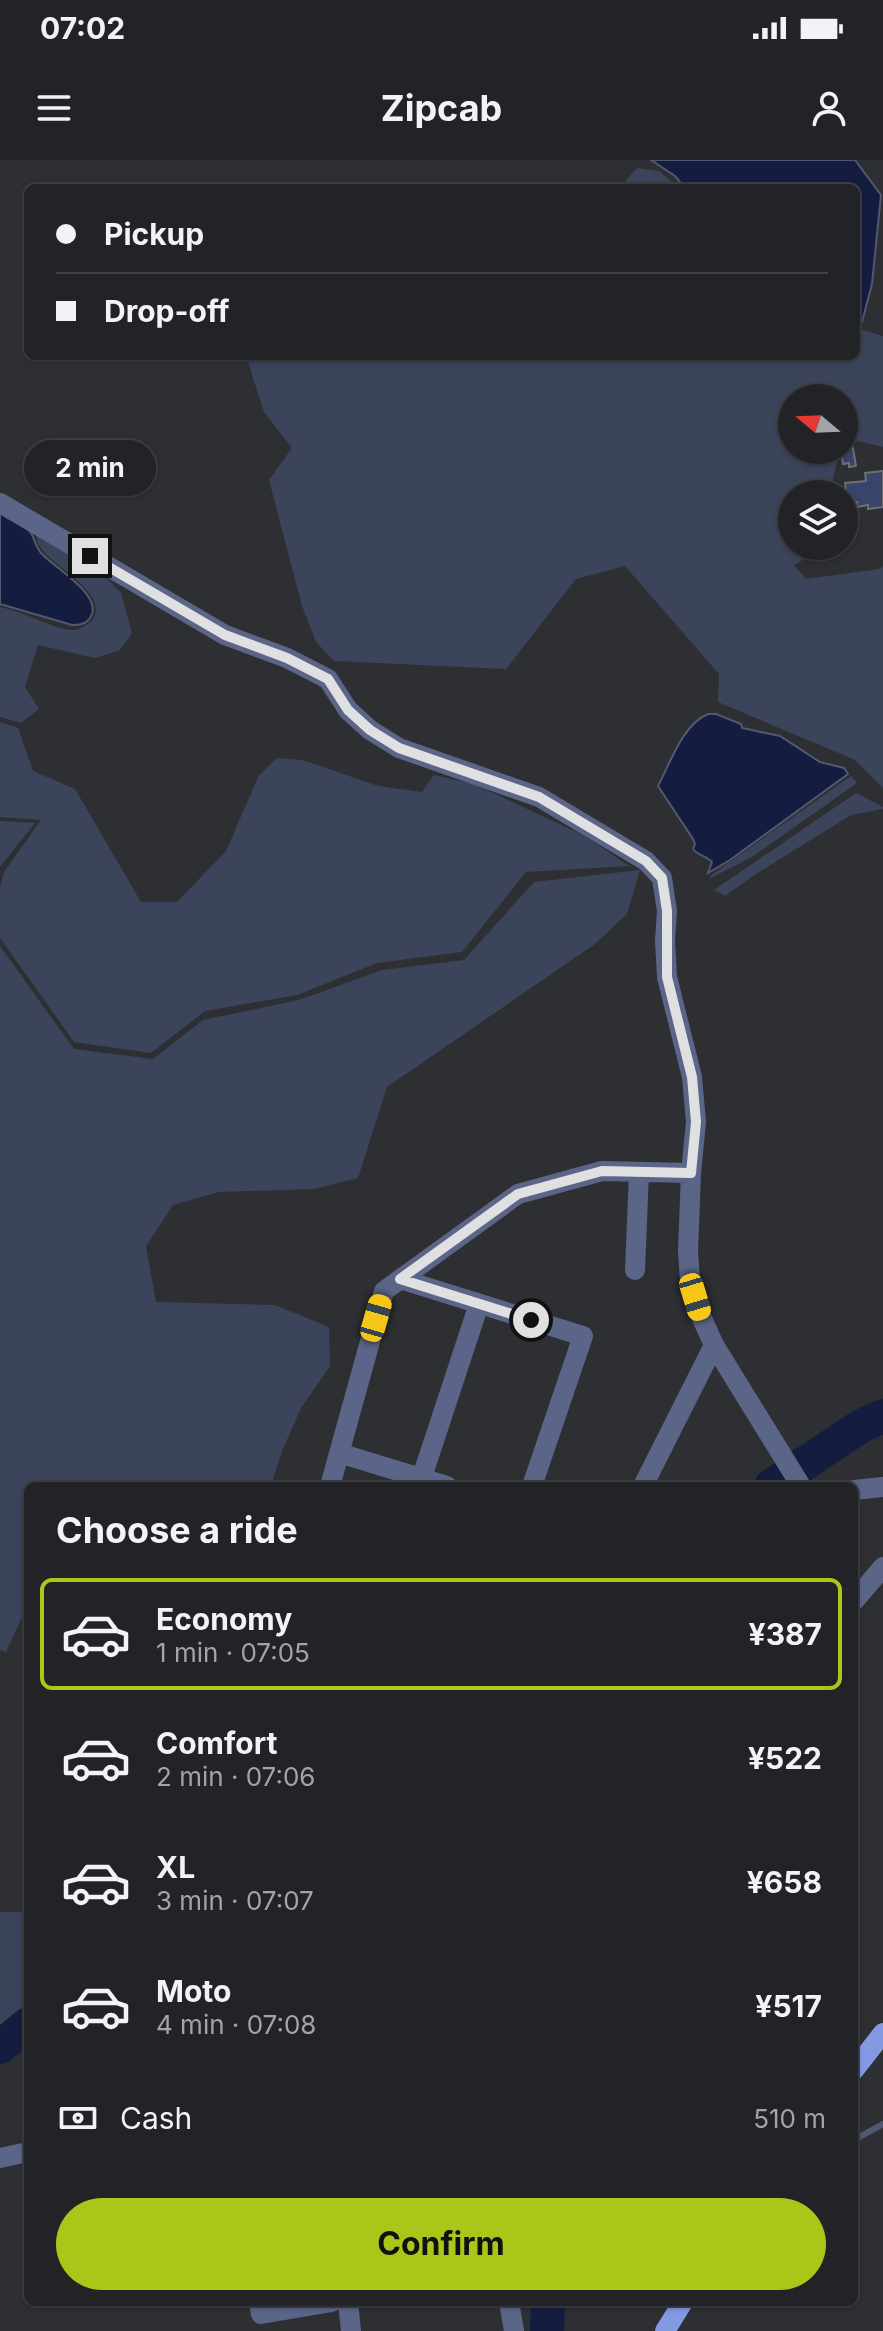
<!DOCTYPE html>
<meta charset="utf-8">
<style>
:root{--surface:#222326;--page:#2a2b2e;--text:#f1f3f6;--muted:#a2a4a7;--line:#3f4043;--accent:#aac719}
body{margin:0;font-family:Inter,sans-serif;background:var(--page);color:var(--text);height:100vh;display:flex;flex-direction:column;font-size:30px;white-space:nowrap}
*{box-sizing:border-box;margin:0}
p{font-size:26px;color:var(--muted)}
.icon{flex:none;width:44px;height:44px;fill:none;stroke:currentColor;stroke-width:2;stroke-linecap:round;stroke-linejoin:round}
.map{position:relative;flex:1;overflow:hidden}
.side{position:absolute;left:24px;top:1322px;width:834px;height:824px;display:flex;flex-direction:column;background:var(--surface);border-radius:12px;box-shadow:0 2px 6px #0004,0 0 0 2px var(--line)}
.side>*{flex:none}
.hud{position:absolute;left:24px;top:24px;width:836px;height:176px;border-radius:12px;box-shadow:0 2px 6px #0004,0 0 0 2px var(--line);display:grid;align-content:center;height:176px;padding:0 32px;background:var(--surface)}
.needle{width:52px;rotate:289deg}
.tools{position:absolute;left:778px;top:224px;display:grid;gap:16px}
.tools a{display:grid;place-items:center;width:80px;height:80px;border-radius:50%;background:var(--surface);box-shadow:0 2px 6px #0004,0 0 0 2px var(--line);font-size:40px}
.end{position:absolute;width:36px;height:36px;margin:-18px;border:10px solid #dfe0e2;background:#111;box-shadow:0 0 0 4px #111}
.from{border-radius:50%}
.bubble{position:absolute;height:56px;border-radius:28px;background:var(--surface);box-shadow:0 2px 6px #0004,0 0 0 2px var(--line);font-size:26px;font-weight:700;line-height:56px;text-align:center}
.car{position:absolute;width:24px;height:48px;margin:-24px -12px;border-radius:10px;box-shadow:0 0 6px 2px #0007;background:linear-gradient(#f5c518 24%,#345 0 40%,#f5c518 0 76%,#345 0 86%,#f5c518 0)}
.hud b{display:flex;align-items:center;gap:28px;height:76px;font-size:30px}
.hud b+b{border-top:2px solid var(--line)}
.hud i{width:20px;height:20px;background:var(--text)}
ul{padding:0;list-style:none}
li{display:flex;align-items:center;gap:24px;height:112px;margin:0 16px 12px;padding:0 16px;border:4px solid transparent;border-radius:12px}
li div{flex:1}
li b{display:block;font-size:30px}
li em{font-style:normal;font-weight:700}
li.on{border-color:var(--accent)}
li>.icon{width:72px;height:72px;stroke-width:1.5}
h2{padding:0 32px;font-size:36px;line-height:96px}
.pay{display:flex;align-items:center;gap:20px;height:88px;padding:0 32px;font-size:30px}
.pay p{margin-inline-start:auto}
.button{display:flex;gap:16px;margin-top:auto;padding:16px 32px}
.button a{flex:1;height:92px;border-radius:48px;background:var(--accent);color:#111;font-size:32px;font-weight:700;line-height:92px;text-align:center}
.status{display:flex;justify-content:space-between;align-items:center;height:56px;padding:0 40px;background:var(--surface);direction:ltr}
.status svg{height:22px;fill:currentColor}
header{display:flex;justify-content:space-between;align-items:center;height:104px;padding:0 32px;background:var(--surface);font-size:36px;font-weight:700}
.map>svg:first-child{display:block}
.green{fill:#3c445b}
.water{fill:#141d40;stroke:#515871;stroke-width:2}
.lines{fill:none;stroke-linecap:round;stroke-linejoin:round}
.stream{stroke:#515871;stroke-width:6}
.river{stroke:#141d40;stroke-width:34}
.building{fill:#38446a;stroke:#6e6f73;stroke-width:2}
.minor{stroke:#5a6588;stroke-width:20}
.major{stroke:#8399e1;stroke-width:20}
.route{stroke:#dfe0e2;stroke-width:10}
</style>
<div class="status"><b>07:02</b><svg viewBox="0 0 49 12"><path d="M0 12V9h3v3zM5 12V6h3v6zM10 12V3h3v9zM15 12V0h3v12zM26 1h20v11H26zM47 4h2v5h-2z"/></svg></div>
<header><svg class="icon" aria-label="menu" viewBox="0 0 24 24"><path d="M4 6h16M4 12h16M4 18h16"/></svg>Zipcab<svg class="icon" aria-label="person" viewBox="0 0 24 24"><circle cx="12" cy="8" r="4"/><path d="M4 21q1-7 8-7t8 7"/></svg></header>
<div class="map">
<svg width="883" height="2171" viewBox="0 0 883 2171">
<rect width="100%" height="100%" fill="#2e2f32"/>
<path class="green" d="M 637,8 L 659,11 L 679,28 L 619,28 Z
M 856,168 L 883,176 L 883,287 L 858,281 L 844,286 L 844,238 L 792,238 L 792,290 L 840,290 L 829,334 L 792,334 L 792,386 L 826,386 L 794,405 L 806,419 L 879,409 L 883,406 L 883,628 L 855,600 L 718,542 L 719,514 L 625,406 L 576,419 L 506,509 L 334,501 L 316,482 L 302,446 L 269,320 L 292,288 L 264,252 L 246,196 L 856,196 Z
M 36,374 L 100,411 L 121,433 L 132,473 L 120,490 L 95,498 L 38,485 L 25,527 L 39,549 L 21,563 L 0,557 L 0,447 C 22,451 51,468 71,470 C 79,470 87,466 92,460 C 111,436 55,406 43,391 C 38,385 37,380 36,374 Z
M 0,562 L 18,568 L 33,611 L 75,629 L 141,742 L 177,742 L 226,691 L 258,617 L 277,598 L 303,600 L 378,626 L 422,632 L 434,615 L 474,624 L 585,676 L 629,706 L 526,712 L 462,792 L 377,803 L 297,835 L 205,851 L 151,893 L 74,882 L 0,778 L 0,728 L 4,712 L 41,660 L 0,657 Z
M 851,616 L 857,623 L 752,697 L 711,718 L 710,716 Z
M 856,633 L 883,647 L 883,649 L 851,655 L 759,712 L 725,736 L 714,730 Z
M 0,661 L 35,663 L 0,707 Z
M 640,710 L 627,754 L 595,784 L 387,927 L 358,1018 L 314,1029 L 219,1032 L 173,1045 L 146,1086 L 156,1142 L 275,1145 L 329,1167 L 330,1206 L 301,1248 L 282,1291 L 271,1326 L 28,1326 L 28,1451 L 23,1455 L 6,1492 L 0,1490 L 0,786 L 74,889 L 153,899 L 203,860 L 299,840 L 382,810 L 464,800 L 534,722 Z
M 0,1752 L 22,1752 L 28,1766 L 28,1854 L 0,1879 Z"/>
<path class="water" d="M 651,0 L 855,0 L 881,35 L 872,124 L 862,162 L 856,164 L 856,28 L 685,28 L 675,16 Z
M 0,352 C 9,358 26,364 31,373 C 35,380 36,388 42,394 C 55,408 99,433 92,454 C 88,464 81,465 72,465 L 0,444 Z
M 708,554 L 716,554 L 741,564 L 742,568 L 780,576 L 820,602 L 844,608 L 848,614 L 730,700 L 708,713 L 712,702 C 706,695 698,696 693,689 L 695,684 L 693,679 L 658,626 C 671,602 682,565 708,554 Z"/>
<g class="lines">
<path class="stream" d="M 854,1980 L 883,1964"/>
<path class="river" d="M 771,1326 L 861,1266 L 883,1256
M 0,1887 L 28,1864
M 547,2171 L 548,2142"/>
</g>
<path class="building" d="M 853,288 L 856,306 L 849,307 L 849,303 L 843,304 L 841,290 Z
M 883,311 L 883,347 L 868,349 L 868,345 L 857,347 L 857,342 L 846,343 L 844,334 L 832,334 L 831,330 L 842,329 L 842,331 L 846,331 L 845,323 L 866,321 L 865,313 Z"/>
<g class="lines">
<path class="minor" d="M 0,343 L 225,475 L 287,498 L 328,519 L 348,550 L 370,570 L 399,588 L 539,637 L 646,701 L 662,718 L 667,751 L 665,781 L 667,817 L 692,917 L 696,962 L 691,1013 L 688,1090 L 690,1122 L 699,1152 L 714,1185 L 801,1326
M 635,1110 L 639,1013
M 400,1119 L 583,1176 L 532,1326
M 339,1293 L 447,1326
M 330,1326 L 384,1131 L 518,1034 L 602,1011 L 691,1013
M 419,1326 L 479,1144
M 643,1326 L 714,1185
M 854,1330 L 883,1327
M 854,1441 L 883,1407
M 0,1998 L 28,1992
M 259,2142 L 261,2154 L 332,2142
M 348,2142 L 351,2171
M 509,2142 L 514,2171"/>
<path class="major" d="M 854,1910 L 883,1873
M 665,2171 L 683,2142"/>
</g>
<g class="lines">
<path class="route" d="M 90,396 L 225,475 L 287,498 L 328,519 L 348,550 L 370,570 L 399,588 L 539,637 L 646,701 L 662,718 L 667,751 L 667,817 L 692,917 L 696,962 L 691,1013 L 602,1011 L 518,1034 L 400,1119 L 531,1160"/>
</g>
</svg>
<div class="tools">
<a><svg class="needle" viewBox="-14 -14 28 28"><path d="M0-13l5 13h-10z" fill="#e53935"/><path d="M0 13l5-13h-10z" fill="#a2a4a7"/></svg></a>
<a><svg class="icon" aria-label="layers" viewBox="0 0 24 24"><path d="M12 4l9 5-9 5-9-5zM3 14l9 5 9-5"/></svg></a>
</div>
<i class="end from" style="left:531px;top:1160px"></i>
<i class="end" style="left:90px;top:396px"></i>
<div class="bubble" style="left:24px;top:280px;width:132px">2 min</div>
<i class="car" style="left:695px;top:1137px;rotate:163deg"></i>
<i class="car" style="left:376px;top:1158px;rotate:16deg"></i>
<div class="hud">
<b><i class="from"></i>Pickup</b>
<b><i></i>Drop-off</b>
</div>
<section class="side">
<h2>Choose a ride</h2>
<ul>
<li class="on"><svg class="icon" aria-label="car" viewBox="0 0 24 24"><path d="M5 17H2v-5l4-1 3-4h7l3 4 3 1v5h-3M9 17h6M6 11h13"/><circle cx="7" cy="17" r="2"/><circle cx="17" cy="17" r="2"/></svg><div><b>Economy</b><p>1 min · 07:05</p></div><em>¥387</em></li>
<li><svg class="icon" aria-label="car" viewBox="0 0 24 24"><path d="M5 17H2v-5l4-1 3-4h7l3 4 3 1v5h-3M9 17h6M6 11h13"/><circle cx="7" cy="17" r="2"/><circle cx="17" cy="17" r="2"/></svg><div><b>Comfort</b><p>2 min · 07:06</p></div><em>¥522</em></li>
<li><svg class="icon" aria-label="car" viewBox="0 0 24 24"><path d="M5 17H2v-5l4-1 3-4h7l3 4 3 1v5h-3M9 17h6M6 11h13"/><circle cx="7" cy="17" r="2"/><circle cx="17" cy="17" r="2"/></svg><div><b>XL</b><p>3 min · 07:07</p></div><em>¥658</em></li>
<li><svg class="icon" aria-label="car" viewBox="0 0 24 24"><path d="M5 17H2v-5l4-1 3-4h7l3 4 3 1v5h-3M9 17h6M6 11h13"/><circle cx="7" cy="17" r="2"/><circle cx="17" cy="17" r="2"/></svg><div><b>Moto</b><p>4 min · 07:08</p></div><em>¥517</em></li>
</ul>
<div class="pay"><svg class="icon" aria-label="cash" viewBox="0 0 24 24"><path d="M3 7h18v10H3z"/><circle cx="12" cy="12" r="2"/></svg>Cash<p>510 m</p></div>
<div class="button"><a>Confirm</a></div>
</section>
</div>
